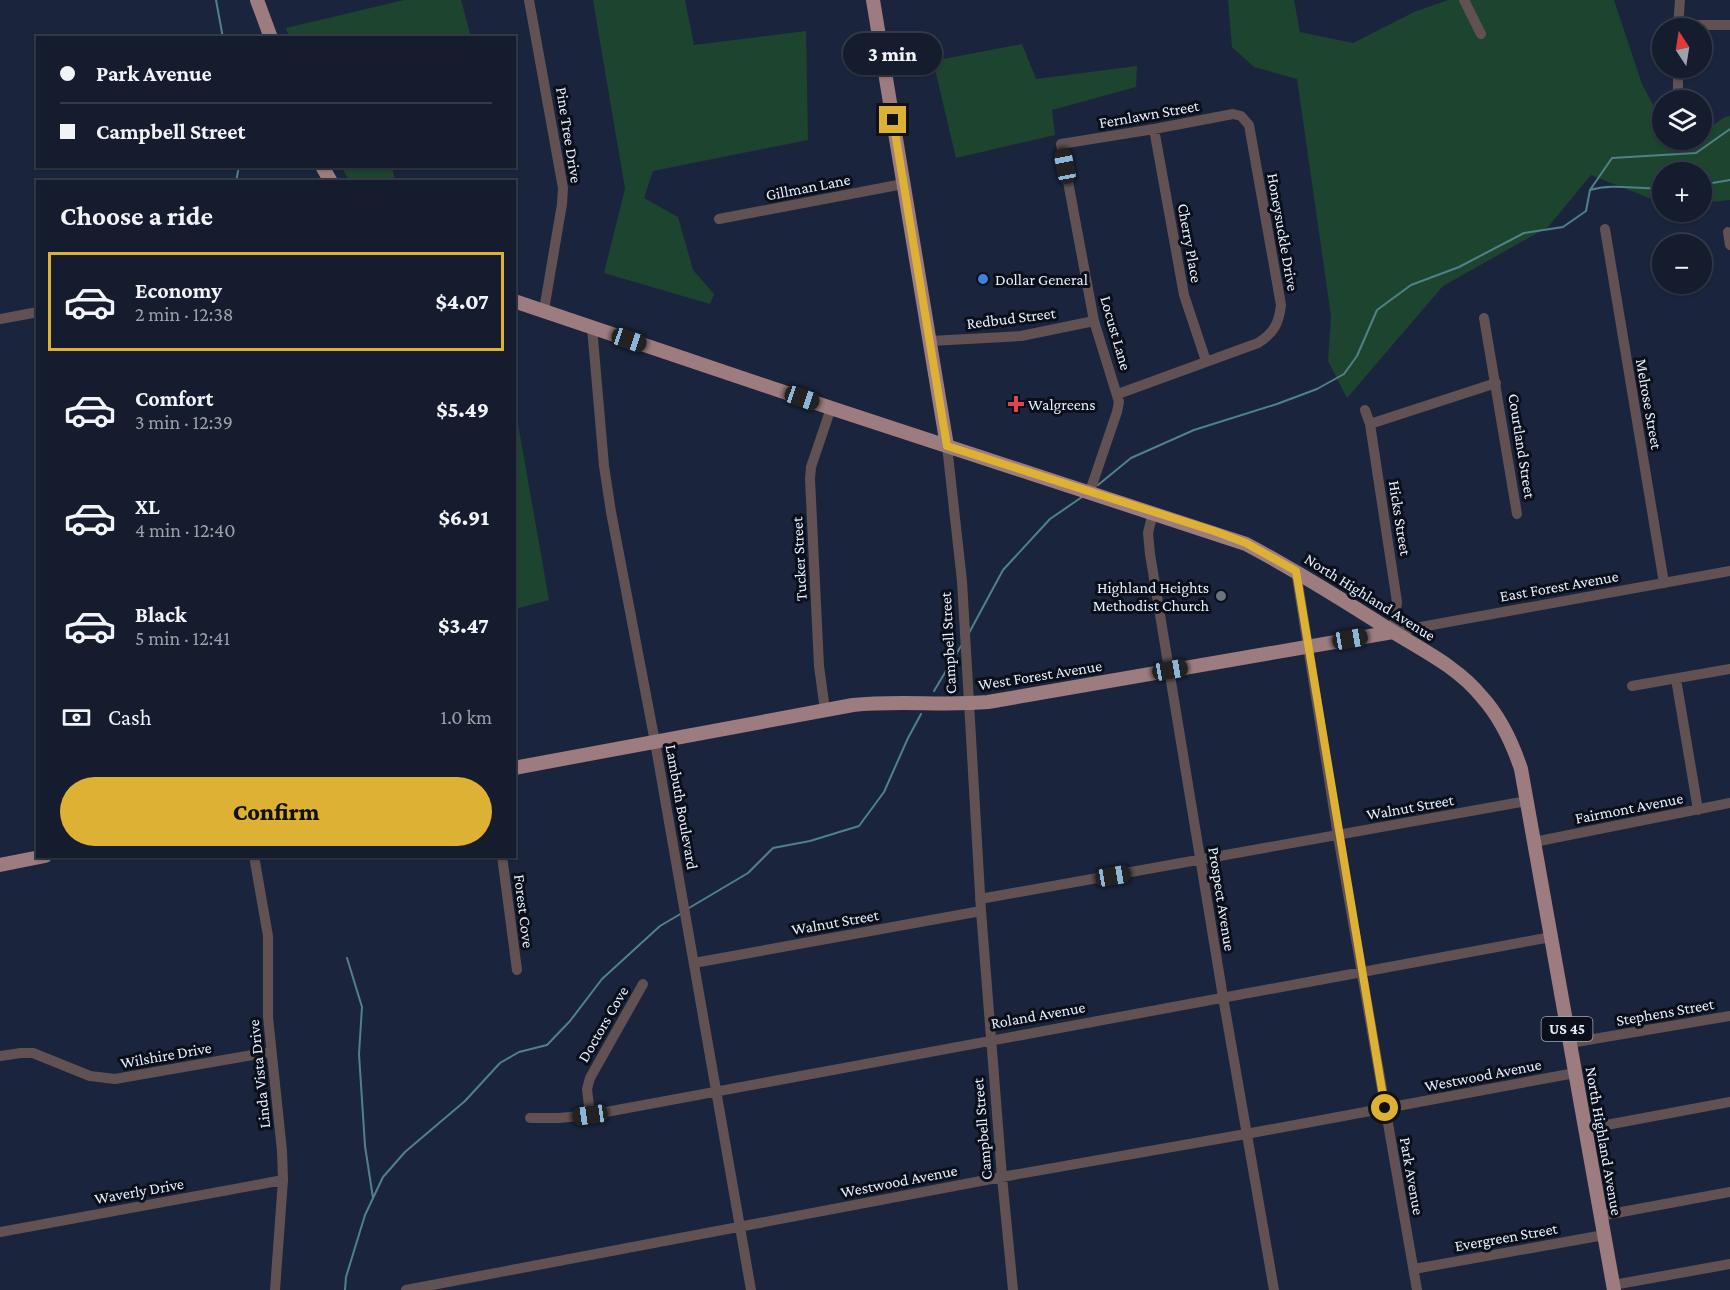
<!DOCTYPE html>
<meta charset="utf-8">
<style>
:root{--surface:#141c2e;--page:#1d2536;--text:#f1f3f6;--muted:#9da1aa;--line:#333a4a;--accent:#ddb133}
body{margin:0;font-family:"Crimson Pro",serif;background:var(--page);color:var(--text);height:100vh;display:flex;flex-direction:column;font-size:22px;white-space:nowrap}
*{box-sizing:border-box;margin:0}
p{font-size:20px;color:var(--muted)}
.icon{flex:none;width:33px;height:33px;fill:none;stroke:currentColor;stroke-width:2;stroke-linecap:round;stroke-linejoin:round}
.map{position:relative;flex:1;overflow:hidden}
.side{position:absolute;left:36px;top:180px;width:480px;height:678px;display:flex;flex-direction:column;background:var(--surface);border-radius:0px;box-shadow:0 2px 4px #0004,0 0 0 2px var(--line)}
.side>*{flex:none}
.guide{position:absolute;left:36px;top:36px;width:480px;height:132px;border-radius:0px;box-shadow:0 2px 4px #0004,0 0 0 2px var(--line);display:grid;align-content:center;height:132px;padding:0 24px;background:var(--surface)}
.needle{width:39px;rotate:348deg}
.controls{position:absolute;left:1652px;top:18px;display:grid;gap:12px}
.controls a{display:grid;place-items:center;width:60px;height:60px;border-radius:50%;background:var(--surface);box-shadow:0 2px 4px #0004,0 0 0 2px var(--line);font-size:30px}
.end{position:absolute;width:27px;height:27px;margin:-14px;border:8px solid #ddb133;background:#111;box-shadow:0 0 0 3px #111}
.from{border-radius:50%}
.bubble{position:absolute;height:42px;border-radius:21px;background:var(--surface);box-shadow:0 2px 4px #0004,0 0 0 2px var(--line);font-size:20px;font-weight:800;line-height:42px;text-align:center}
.car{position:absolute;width:18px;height:36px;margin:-18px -9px;border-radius:8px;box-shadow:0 0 4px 2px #0007;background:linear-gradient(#222 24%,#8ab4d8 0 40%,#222 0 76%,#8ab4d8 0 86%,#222 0)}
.guide b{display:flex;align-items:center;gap:21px;height:57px;font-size:22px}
.guide b+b{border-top:2px solid var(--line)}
.guide i{width:15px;height:15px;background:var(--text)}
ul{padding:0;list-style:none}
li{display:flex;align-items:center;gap:18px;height:99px;margin:0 12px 9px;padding:0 12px;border:3px solid transparent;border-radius:0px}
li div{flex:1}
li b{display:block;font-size:22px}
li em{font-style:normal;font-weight:800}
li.on{border-color:var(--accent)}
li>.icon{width:54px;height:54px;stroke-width:1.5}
h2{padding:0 24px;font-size:27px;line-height:72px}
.pay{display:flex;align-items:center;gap:15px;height:66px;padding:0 24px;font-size:22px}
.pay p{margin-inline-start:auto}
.primary-button{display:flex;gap:12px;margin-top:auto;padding:12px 24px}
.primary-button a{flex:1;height:69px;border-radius:36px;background:var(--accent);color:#111;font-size:24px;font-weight:800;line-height:69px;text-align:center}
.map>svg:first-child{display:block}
.green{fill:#1d442f}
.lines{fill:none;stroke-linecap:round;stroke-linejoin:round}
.stream{stroke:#4f8288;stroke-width:2}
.minor{stroke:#615153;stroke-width:10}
.major{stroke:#9c7c7e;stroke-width:14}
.route{stroke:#ddb133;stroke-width:8}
.shop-dot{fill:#3f7fe0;stroke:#0a0f19;stroke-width:2}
.health-dot{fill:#e0444e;stroke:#0a0f19;stroke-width:2}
.worship-dot{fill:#6b7280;stroke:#0a0f19;stroke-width:2}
.labels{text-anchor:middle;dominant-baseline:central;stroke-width:6;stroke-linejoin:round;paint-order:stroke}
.shield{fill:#0a0f19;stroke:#a3abb9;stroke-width:1.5}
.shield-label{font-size:15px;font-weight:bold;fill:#e5eefe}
.street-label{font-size:16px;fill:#e5eefe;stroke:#0a0f19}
.poi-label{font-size:16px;fill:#e5eefe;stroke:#0a0f19;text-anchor:start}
</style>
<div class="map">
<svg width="1730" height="1290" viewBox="0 0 1730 1290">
<rect width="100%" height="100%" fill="#1a253d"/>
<path class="green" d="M 404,0 L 461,0 L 471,37 L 289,37 L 286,28 Z
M 593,0 L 685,0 L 694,45 L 806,31 L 808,140 L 653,171 L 644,198 L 678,217 L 693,270 L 714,294 L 710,304 L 604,273 L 625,189 Z
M 1228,0 L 1294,0 L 1300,32 L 1353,43 L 1414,12 L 1448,0 L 1614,0 L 1642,84 L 1662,122 L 1662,140 L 1701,140 L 1701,133 L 1725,117 L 1730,116 L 1730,200 L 1701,203 L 1701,172 L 1662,172 L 1662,203 L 1591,175 L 1548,227 L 1443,286 L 1347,398 L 1328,361 L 1331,316 L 1297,79 L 1254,67 L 1232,47 Z
M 1022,44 L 1036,79 L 1137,66 L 1136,87 L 1052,110 L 1055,135 L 956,158 L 933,61 Z
M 341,167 L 392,167 L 395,181 L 350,181 Z
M 515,407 L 549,600 L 515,609 L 514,609 Z"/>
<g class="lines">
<path class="stream" d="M 216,0 L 223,38
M 236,182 L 239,166
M 1701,185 L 1730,180
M 1590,190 L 1612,158 L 1696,153 L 1730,129
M 1098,485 L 1131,458 L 1194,430 L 1277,404 L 1317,389 L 1344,374 L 1357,356 L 1377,310 L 1411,285 L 1459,267 L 1524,233 L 1563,227 L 1586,211 L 1590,190 C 1614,183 1638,190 1662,188
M 969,633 L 1003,570 L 1050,519 L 1082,497
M 934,691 L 961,646
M 689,908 L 748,873 L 773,848 L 810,841 L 859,826 L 884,792 L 908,738 L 921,714
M 347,958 L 362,1007 L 359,1054 L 365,1146 L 373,1198
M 345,1290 L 346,1277 L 365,1215 L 383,1177 L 405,1152 L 465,1101 L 500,1063 L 519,1052 L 547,1045 L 570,1021 L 602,979 L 660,926 L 682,913"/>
<path class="minor" d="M 529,0 L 563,188 L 562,204 L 544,310
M 1464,0 L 1481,34
M 1678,25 L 1730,25
M 1678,28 L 1680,0
M 1678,68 L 1678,100
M 1154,129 L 1184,295 L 1206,361
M 719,219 L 903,184
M 1605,229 L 1664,583
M 1728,232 L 1730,245
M 1484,318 L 1517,514
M 0,319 L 38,312
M 592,327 L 604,466 L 611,512 L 655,742 L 751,1290
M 931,341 L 1021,336 L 1094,321
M 1365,410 L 1370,424 L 1397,602 L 1393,632 L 1730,571
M 1370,424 L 1496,383
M 947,446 L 962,581 L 981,911 L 1002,1177 L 1013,1290
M 1090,491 L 1117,412 L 1119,402 L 1094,321 L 1061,144 L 1154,129 L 1233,114 L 1241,116 L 1249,125 L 1281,305 C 1279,323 1274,333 1258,343 L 1118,394
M 1153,512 L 1148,533 L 1150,554 L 1223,997 L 1274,1290
M 1296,571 L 1338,836 L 1417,1290
M 1676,679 L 1698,810
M 1632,686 L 1730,669
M 825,710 L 819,666 L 810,479 L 811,467 L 831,408
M 1534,842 L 1730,803
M 254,856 L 268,936 L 268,1017 L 282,1151 L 283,1180 L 275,1290
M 502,856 L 517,970
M 980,899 L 1527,801
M 694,963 L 981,911
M 1570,1043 L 1730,1016
M 0,1056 L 21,1053 L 33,1053 L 90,1076 L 115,1079 L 270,1052
M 590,1115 L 587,1089 L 590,1078 L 643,984
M 530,1118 L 559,1118 L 590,1115 L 1551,937
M 1585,1129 L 1730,1102
M 1600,1216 L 1730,1192
M 0,1232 L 283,1180
M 1414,1269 L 1604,1235
M 1613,1285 L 1730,1264
M 406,1290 L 1002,1177 L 1246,1134 L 1575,1073"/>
<path class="major" d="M 257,0 L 271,38
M 873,0 L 947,446
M 322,166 L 331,182
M 514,301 L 831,408 L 1246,544 C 1295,570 1343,600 1390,630 C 1422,650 1458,667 1482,697 C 1501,718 1512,742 1521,769 L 1614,1290
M 514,768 L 853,705 C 898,700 943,706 988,702 L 1393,632
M 0,865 L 45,856"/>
</g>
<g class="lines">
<path class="route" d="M 893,120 L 947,446 L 1214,531 L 1246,543 L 1296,571 L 1385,1108"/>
</g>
<circle class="shop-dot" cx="983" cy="279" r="6"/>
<path class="health-dot" d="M1013 395h6v6h6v6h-6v6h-6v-6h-6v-6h6z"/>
<circle class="worship-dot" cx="1221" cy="596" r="6"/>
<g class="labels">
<rect class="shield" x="1541.5" y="1017" width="51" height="24" rx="4.5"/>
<g class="shield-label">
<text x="1567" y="1029">US 45</text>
</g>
<g class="street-label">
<text transform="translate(1149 114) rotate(-10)">Fernlawn Street</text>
<text transform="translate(569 135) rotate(81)">Pine Tree Drive</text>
<text transform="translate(808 187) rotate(-11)">Gillman Lane</text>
<text transform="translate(1283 232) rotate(80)">Honeysuckle Drive</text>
<text transform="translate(1190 243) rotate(80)">Cherry Place</text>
<text transform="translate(1011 318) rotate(-7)">Redbud Street</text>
<text transform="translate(1116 333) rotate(74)">Locust Lane</text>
<text transform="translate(1649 404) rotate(80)">Melrose Street</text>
<text transform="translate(1522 446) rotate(81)">Courtland Street</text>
<text transform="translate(1400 518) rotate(81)">Hicks Street</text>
<text transform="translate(799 559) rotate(-93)">Tucker Street</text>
<text transform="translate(1559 586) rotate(-10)">East Forest Avenue</text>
<text transform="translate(1370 597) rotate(32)">North Highland Avenue</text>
<text transform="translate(948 643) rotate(-93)">Campbell Street</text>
<text transform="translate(1040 675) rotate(-9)">West Forest Avenue</text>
<text transform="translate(682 807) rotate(80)">Lambuth Boulevard</text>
<text transform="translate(1410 807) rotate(-10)">Walnut Street</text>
<text transform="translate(1629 808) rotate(-11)">Fairmont Avenue</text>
<text transform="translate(1222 899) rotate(81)">Prospect Avenue</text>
<text transform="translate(524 911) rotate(83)">Forest Cove</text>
<text transform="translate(835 922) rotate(-10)">Walnut Street</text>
<text transform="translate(1665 1012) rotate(-10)">Stephens Street</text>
<text transform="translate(1038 1015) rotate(-10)">Roland Avenue</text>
<text transform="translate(603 1024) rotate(-60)">Doctors Cove</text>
<text transform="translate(166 1055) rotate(-10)">Wilshire Drive</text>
<text transform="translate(259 1074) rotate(-96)">Linda Vista Drive</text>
<text transform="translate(1483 1075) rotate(-11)">Westwood Avenue</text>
<text transform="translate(982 1129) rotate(-95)">Campbell Street</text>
<text transform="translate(1604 1141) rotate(80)">North Highland Avenue</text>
<text transform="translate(1412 1176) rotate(80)">Park Avenue</text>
<text transform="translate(899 1181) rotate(-11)">Westwood Avenue</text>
<text transform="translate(139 1191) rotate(-10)">Waverly Drive</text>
<text transform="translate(1506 1237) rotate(-10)">Evergreen Street</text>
</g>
<g class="poi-label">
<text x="995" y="279">Dollar General</text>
<text x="1028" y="404">Walgreens</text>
<text x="1209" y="587" text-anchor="end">Highland Heights<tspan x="1209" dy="18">Methodist Church</tspan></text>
</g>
</g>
</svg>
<div class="controls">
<a><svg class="needle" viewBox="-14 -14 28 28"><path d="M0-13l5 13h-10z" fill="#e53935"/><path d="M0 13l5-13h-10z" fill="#9da1aa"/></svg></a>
<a><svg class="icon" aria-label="layers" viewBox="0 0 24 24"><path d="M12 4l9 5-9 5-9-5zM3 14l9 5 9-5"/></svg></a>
<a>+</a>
<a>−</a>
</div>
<i class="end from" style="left:1385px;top:1108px"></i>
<i class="end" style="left:893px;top:120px"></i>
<div class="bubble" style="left:843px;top:33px;width:99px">3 min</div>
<i class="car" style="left:1065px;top:166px;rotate:349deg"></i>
<i class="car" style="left:629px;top:340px;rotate:109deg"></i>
<i class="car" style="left:802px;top:398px;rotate:109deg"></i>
<i class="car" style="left:1350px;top:639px;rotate:80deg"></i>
<i class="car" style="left:1170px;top:670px;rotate:80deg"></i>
<i class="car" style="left:1113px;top:876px;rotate:80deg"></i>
<i class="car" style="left:590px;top:1115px;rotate:262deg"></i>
<div class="guide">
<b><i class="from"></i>Park Avenue</b>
<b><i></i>Campbell Street</b>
</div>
<section class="side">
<h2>Choose a ride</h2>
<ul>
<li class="on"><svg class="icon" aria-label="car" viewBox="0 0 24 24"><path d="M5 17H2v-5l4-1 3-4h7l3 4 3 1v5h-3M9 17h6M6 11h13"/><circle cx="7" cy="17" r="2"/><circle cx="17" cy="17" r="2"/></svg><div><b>Economy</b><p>2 min · 12:38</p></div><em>$4.07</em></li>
<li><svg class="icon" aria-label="car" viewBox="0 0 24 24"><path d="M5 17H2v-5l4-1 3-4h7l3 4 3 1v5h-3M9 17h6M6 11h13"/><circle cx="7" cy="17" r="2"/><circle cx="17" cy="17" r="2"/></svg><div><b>Comfort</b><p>3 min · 12:39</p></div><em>$5.49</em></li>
<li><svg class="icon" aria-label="car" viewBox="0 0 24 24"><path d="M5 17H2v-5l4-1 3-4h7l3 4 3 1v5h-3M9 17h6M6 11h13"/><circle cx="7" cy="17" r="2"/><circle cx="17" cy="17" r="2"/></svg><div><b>XL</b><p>4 min · 12:40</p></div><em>$6.91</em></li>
<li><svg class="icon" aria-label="car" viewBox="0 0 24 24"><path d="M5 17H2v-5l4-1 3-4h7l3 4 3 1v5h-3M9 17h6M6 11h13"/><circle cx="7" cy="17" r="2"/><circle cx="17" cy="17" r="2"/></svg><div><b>Black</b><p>5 min · 12:41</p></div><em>$3.47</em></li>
</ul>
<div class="pay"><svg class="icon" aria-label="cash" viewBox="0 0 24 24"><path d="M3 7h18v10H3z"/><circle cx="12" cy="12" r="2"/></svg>Cash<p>1.0 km</p></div>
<div class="primary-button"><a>Confirm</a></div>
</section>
</div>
